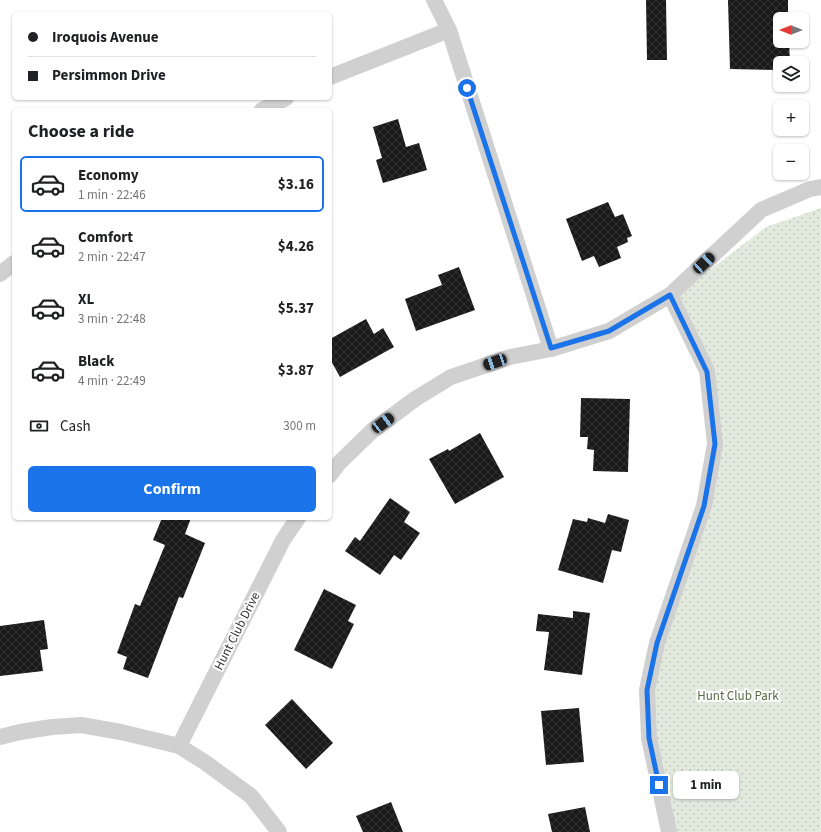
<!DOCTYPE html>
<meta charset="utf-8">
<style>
:root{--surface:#fff;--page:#f2f2f2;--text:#202124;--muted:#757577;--line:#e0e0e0;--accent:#1a73e8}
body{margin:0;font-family:"Source Sans 3",sans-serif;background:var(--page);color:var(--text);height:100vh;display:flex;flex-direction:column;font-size:15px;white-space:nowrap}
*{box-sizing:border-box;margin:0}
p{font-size:13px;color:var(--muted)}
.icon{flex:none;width:22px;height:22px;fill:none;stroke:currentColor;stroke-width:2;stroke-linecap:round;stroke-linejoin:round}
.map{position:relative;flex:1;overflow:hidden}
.panel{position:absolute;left:12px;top:108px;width:320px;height:412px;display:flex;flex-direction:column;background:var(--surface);border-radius:6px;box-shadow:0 1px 3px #0004}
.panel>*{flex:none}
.guide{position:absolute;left:12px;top:12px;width:320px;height:88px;border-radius:6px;box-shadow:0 1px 3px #0004;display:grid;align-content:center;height:88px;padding:0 16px;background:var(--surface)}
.needle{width:26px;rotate:270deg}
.buttons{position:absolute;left:773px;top:12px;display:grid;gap:8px}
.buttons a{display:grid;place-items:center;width:36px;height:36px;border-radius:6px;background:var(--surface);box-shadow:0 1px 3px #0004;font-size:20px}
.end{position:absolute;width:18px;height:18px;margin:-9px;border:5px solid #1a73e8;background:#fff;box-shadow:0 0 0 2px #fff}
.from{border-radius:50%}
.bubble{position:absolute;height:28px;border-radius:6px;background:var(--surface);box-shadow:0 1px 3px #0004;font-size:13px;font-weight:700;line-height:28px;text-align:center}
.car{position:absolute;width:12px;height:24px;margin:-12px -6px;border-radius:5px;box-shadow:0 0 3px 1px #0007;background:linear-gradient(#222 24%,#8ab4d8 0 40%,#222 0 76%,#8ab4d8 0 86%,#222 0)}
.guide b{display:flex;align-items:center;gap:14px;height:38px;font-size:15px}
.guide b+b{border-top:1px solid var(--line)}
.guide i{width:10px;height:10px;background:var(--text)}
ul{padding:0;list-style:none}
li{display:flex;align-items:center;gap:12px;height:56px;margin:0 8px 6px;padding:0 8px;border:2px solid transparent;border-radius:6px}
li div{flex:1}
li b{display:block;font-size:15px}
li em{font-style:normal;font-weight:700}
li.selected{border-color:var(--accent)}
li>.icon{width:36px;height:36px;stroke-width:1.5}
h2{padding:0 16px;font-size:18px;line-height:48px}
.pay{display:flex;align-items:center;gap:10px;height:44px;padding:0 16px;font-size:15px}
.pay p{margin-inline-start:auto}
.primary-button{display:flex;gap:8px;margin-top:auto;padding:8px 16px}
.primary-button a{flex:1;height:46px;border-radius:6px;background:var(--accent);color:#fff;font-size:16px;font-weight:700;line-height:46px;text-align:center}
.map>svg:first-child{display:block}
.park{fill:url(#park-dots)}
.building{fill:url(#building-cross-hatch)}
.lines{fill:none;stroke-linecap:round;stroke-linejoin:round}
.minor{stroke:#d0d0d0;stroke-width:16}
.route{stroke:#1a73e8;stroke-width:5}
.labels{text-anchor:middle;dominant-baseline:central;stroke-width:4;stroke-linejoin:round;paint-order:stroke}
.street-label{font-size:13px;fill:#333;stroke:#fff}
.park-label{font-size:13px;fill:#546c43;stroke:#fff}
</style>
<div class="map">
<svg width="821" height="832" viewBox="0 0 821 832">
<defs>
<pattern id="park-dots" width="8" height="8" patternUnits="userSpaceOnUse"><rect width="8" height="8" fill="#e2e9dd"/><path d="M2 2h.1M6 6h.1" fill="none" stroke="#c2c8be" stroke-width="1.8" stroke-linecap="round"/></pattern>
<pattern id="building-cross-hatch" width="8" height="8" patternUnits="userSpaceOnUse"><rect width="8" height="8" fill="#1a1a1a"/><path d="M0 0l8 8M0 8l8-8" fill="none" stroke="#333"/></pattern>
</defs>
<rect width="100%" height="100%" fill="#fff"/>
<path class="park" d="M 821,208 L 821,832 L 675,832 L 657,746 L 654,688 L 666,638 L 716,485 L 717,410 L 677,295 L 766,227 Z"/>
<path class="building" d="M 646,0 L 666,0 L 667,60 L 647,60 Z
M 728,0 L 788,0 L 788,19 L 780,19 L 780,41 L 789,41 L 790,63 L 780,63 L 780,70 L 730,69 Z
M 398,119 L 406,147 L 419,143 L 427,170 L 383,183 L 376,160 L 382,158 L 373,127 Z
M 608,202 L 615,217 L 623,214 L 632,236 L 627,238 L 628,242 L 617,247 L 621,258 L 599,267 L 594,256 L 582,261 L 566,219 Z
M 459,267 L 475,310 L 416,331 L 405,299 L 442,285 L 438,275 Z
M 366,319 L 374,334 L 383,328 L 394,347 L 340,377 L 330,359 L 330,339 Z
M 581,398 L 630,399 L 628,472 L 593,471 L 594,450 L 587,449 L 588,437 L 580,437 Z
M 480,433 L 504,477 L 455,504 L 429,459 L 448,449 L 449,451 Z
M 390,498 L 410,512 L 404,522 L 420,533 L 401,560 L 394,555 L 380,575 L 345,551 L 355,537 L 360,541 Z
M 608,514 L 629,520 L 621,552 L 612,550 L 603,583 L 558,570 L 573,519 L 587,522 L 588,518 L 605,523 Z
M 162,518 L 191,518 L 185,534 L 205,543 L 183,598 L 179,597 L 148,678 L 123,669 L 127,657 L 117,653 L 135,604 L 140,606 L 165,545 L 153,540 Z
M 324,589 L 356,605 L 348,621 L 354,624 L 332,669 L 294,650 Z
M 573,611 L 590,613 L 582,675 L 544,670 L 549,632 L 536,631 L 538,614 L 573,618 Z
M 44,620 L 48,649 L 40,650 L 43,671 L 0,676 L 0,626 Z
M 292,699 L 333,743 L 306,769 L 265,725 Z
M 579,708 L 584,762 L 546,765 L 541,711 Z
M 391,802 L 403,832 L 363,832 L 356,816 Z
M 585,807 L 590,832 L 552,832 L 548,814 Z"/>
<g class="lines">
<path class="minor" d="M 434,0 L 449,30 L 551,349
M 330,77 L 449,30
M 262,110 L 286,98
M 0,274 L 14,263
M 330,475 L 339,463 L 372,431 L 415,399 L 451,377 L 510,357 L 551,349 L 609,331 L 670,295 L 761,210 L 810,189 L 821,187
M 0,737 L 20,732 L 52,727 L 81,725 L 121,732 L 179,746 L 206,763 L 251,796 L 279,832
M 179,746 L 283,540 L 298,518
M 669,832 L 649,738 L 647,690 L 657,643 L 704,506 L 715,444 L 707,371 L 670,295"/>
</g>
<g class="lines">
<path class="route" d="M 467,88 L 551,348 L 609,331 L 670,295 L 707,372 L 715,444 L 704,506 L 657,643 L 647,690 L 649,738 L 659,785"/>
</g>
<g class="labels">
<g class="street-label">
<text transform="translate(237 631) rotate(-63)">Hunt Club Drive</text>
</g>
<g class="park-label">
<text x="738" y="696">Hunt Club Park</text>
</g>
</g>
</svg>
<div class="buttons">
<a><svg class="needle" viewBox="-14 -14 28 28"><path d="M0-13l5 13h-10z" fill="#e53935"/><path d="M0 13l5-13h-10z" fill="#757577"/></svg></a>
<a><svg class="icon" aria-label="layers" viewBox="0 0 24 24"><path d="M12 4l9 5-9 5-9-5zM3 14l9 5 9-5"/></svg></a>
<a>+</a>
<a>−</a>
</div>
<i class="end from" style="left:467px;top:88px"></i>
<i class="end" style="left:659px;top:785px"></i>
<div class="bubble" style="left:673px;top:771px;width:66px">1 min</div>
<i class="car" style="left:704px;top:263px;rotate:47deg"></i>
<i class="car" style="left:495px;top:362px;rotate:251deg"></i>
<i class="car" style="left:383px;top:423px;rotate:53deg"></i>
<div class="guide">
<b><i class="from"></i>Iroquois Avenue</b>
<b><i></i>Persimmon Drive</b>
</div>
<section class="panel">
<h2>Choose a ride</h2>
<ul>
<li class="selected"><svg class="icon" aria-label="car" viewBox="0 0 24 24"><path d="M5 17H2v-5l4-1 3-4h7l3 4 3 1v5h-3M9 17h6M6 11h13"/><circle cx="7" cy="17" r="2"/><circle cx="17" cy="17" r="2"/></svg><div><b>Economy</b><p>1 min · 22:46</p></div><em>$3.16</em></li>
<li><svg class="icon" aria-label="car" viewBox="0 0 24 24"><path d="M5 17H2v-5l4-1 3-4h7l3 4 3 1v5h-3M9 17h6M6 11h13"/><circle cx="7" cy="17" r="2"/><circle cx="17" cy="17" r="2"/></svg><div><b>Comfort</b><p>2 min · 22:47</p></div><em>$4.26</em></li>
<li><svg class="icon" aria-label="car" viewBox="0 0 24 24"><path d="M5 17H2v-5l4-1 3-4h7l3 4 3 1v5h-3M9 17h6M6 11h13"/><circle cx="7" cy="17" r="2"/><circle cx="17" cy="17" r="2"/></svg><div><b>XL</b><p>3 min · 22:48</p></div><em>$5.37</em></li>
<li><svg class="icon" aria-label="car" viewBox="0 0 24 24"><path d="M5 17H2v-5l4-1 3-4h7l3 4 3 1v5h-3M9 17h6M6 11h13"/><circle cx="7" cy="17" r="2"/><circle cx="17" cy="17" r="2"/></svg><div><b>Black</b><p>4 min · 22:49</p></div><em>$3.87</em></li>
</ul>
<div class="pay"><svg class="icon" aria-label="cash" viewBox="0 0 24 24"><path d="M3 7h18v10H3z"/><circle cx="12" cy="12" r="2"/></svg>Cash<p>300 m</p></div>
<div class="primary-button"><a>Confirm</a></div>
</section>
</div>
